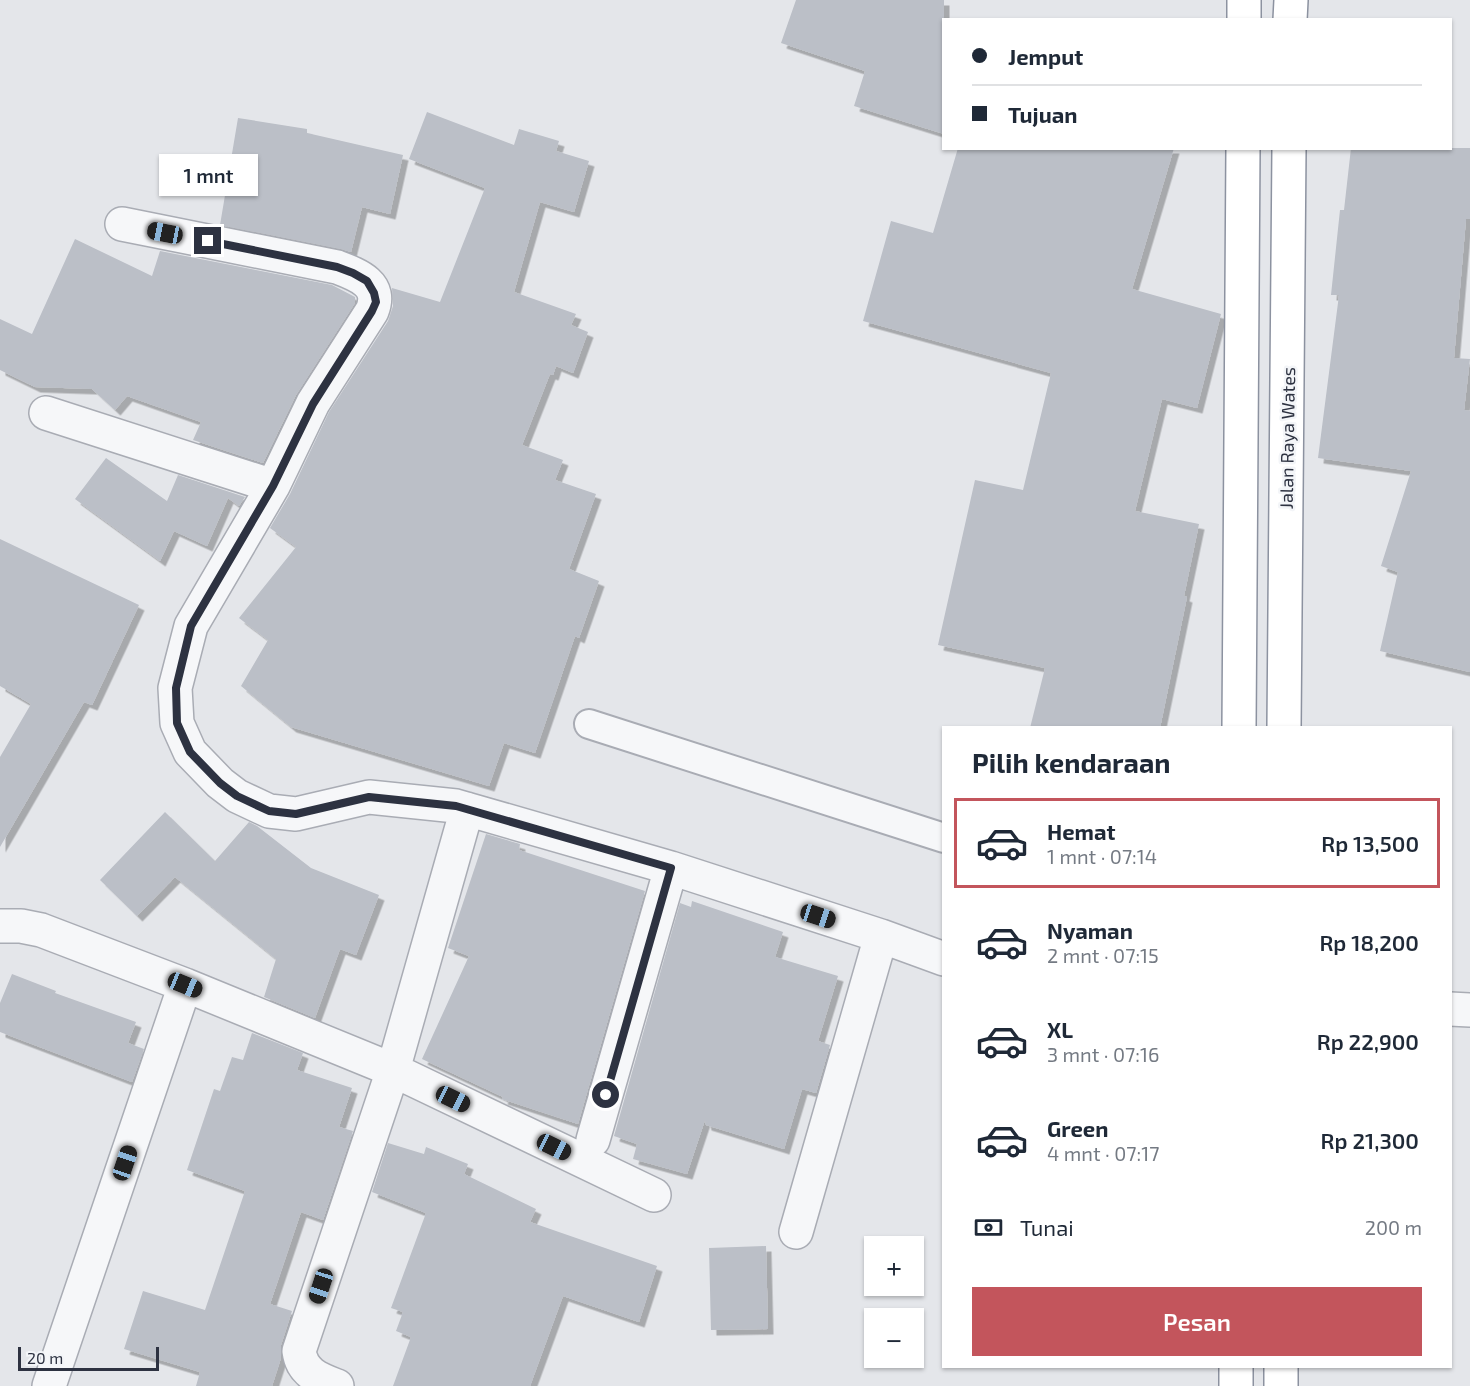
<!DOCTYPE html>
<html lang="id">
<meta charset="utf-8">
<style>
:root{--surface:#fff;--page:#f6f6f7;--text:#1f2937;--muted:#747a83;--line:#e0e1e3;--accent:#c3555c}
body{margin:0;font-family:"Exo 2",sans-serif;background:var(--page);color:var(--text);height:100vh;display:flex;flex-direction:column;font-size:22px;white-space:nowrap}
*{box-sizing:border-box;margin:0}
p{font-size:20px;color:var(--muted)}
.icon{flex:none;width:33px;height:33px;fill:none;stroke:currentColor;stroke-width:2;stroke-linecap:round;stroke-linejoin:round}
.map{position:relative;flex:1;overflow:hidden}
.side{position:absolute;left:942px;top:726px;width:510px;height:642px;display:flex;flex-direction:column;background:var(--surface);border-radius:0px;box-shadow:0 2px 4px #0004}
.side>*{flex:none}
.hud{position:absolute;left:942px;top:18px;width:510px;height:132px;border-radius:0px;box-shadow:0 2px 4px #0004;display:grid;align-content:center;height:132px;padding:0 30px;background:var(--surface)}
.buttons{position:absolute;left:864px;top:1236px;display:grid;gap:12px}
.buttons a{display:grid;place-items:center;width:60px;height:60px;border-radius:0px;background:var(--surface);box-shadow:0 2px 4px #0004;font-size:30px}
.scale{position:absolute;left:18px;bottom:15px;width:141px;box-sizing:border-box;padding-left:6px;border:3px solid #2d3241;border-top:0;font-size:16px;line-height:21px;white-space:nowrap;color:#2d3241;-webkit-text-stroke:4px #f3f5f8;paint-order:stroke}
.end{position:absolute;width:27px;height:27px;margin:-14px;border:8px solid #2d3241;background:#fff;box-shadow:0 0 0 3px #fff}
.from{border-radius:50%}
.bubble{position:absolute;height:42px;border-radius:0px;background:var(--surface);box-shadow:0 2px 4px #0004;font-size:20px;font-weight:600;line-height:42px;text-align:center}
.car{position:absolute;width:18px;height:36px;margin:-18px -9px;border-radius:8px;box-shadow:0 0 4px 2px #0007;background:linear-gradient(#222 24%,#8ab4d8 0 40%,#222 0 76%,#8ab4d8 0 86%,#222 0)}
.hud b{display:flex;align-items:center;gap:21px;height:57px;font-size:22px}
.hud b+b{border-top:2px solid var(--line)}
.hud i{width:15px;height:15px;background:var(--text)}
ul{padding:0;list-style:none}
li{display:flex;align-items:center;gap:18px;height:90px;margin:0 12px 9px;padding:0 18px;border:3px solid transparent;border-radius:0px}
li div{flex:1}
li b{display:block;font-size:22px}
li em{font-style:normal;font-weight:600}
li.active{border-color:var(--accent)}
li>.icon{width:54px;height:54px;stroke-width:1.5}
h2{padding:0 30px;font-size:27px;line-height:72px}
.pay{display:flex;align-items:center;gap:15px;height:66px;padding:0 30px;font-size:22px}
.pay p{margin-inline-start:auto}
.primary-button{display:flex;gap:12px;margin-top:auto;padding:12px 30px}
.primary-button a{flex:1;height:69px;border-radius:0px;background:var(--accent);color:#fff;font-size:24px;font-weight:600;line-height:69px;text-align:center}
.map>svg:first-child{display:block}
.building{fill:#bbbfc7;filter:url(#shadow)}
.lines{fill:none;stroke-linecap:round;stroke-linejoin:round}
.service-casing{stroke:#a9acb4;stroke-width:32}
.minor-casing{stroke:#a9acb4;stroke-width:36}
.trunk-casing{stroke:#8c92a0;stroke-width:36}
.service{stroke:#f6f7f9;stroke-width:28}
.minor{stroke:#f6f7f9;stroke-width:33}
.trunk{stroke:#fff;stroke-width:33}
.route{stroke:#2d3241;stroke-width:8}
.labels{text-anchor:middle;dominant-baseline:central;stroke-width:5;stroke-linejoin:round;paint-order:stroke}
.street-label{font-size:18px;fill:#2d3241;stroke:#f3f5f8}
</style>
<div class="map">
<svg width="1470" height="1386" viewBox="0 0 1470 1386">
<defs>
<filter id="shadow"><feDropShadow dx="5.5" dy="5.5" stdDeviation="0" flood-color="#0004"/></filter>
</defs>
<rect width="100%" height="100%" fill="#e4e6ea"/>
<path class="building" d="M 796,0 L 944,0 L 944,134 L 854,106 L 865,71 L 781,43 Z
M 427,112 L 514,145 L 519,129 L 559,141 L 556,151 L 589,161 L 574,212 L 540,202 L 514,292 L 576,314 L 571,325 L 588,332 L 573,373 L 556,366 L 553,375 L 550,374 L 522,445 L 563,460 L 555,480 L 596,494 L 569,569 L 599,581 L 579,638 L 575,636 L 535,753 L 504,743 L 489,786 L 291,727 L 241,686 L 268,640 L 239,618 L 296,547 L 270,528 L 290,494 L 329,412 L 388,321 L 393,306 L 392,288 L 440,302 L 485,188 L 409,159 Z
M 238,118 L 307,129 L 307,133 L 403,155 L 390,214 L 362,207 L 351,252 L 341,249 L 220,225 Z
M 958,148 L 1174,148 L 1132,289 L 1221,314 L 1197,408 L 1162,399 L 1135,511 L 1199,524 L 1184,596 L 1187,597 L 1160,728 L 1030,728 L 1045,668 L 938,645 L 975,480 L 1023,490 L 1051,373 L 863,321 L 891,221 L 933,233 Z
M 1351,148 L 1470,148 L 1470,219 L 1466,219 L 1454,358 L 1470,359 L 1464,410 L 1470,411 L 1470,672 L 1380,651 L 1398,572 L 1381,566 L 1411,471 L 1318,458 L 1339,295 L 1331,295 L 1340,210 L 1344,210 Z
M 75,239 L 152,276 L 160,251 L 332,285 L 355,297 L 355,303 L 296,395 L 263,463 L 193,440 L 201,422 L 127,396 L 115,410 L 92,389 L 35,387 L 0,370 L 0,319 L 32,334 Z
M 106,458 L 167,501 L 178,475 L 245,497 L 239,506 L 228,498 L 207,546 L 174,531 L 160,561 L 75,499 Z
M 0,539 L 139,605 L 92,705 L 84,702 L 0,847 L 0,757 L 31,704 L 0,686 Z
M 165,812 L 215,861 L 249,822 L 257,826 L 311,868 L 379,895 L 356,955 L 340,949 L 315,1018 L 264,997 L 276,959 L 175,877 L 137,916 L 100,880 Z
M 486,834 L 520,844 L 519,850 L 645,891 L 578,1124 L 502,1099 L 503,1097 L 422,1059 L 469,956 L 448,948 Z
M 692,901 L 783,932 L 775,957 L 838,976 L 818,1041 L 830,1045 L 816,1093 L 802,1089 L 784,1149 L 706,1125 L 705,1120 L 687,1174 L 633,1159 L 637,1144 L 614,1136 L 680,903 L 691,907 Z
M 12,974 L 56,991 L 55,993 L 136,1022 L 128,1043 L 144,1049 L 132,1082 L 0,1032 L 0,1003 Z
M 252,1033 L 303,1053 L 297,1070 L 352,1088 L 339,1127 L 353,1131 L 323,1220 L 301,1212 L 270,1304 L 292,1311 L 281,1345 L 281,1358 L 272,1386 L 196,1386 L 200,1372 L 124,1349 L 143,1291 L 205,1310 L 245,1191 L 187,1170 L 214,1089 L 220,1091 L 232,1057 L 243,1060 Z
M 388,1143 L 424,1154 L 426,1147 L 468,1164 L 464,1174 L 536,1209 L 530,1222 L 657,1266 L 639,1322 L 563,1296 L 530,1386 L 393,1386 L 411,1337 L 396,1331 L 403,1312 L 391,1308 L 426,1213 L 372,1192 Z
M 766,1246 L 768,1329 L 711,1330 L 709,1248 Z"/>
<g class="lines">
<defs>
<path id="service" d="M 589,724 L 944,838"/>
<path id="minor" d="M 122,224 L 337,267 C 358,275 383,284 372,311 L 313,403 L 273,486 L 191,626 L 175,688 L 177,723 L 190,752 L 220,783 L 237,796 L 269,811 L 296,814 L 369,797 L 456,806 L 671,868 L 881,936 L 944,959
M 46,413 L 273,486
M 0,926 L 21,926 L 41,930 L 185,985 L 393,1070 L 654,1195
M 1450,1009 L 1470,1010
M 593,1140 L 671,868
M 796,1232 L 881,936
M 49,1386 L 185,985
M 337,1386 C 319,1379 302,1373 299,1351 L 393,1070 L 467,809"/>
<path id="trunk" d="M 1244,20 L 1244,0
M 1290,20 L 1291,0
M 1239,728 L 1243,148
M 1284,728 L 1289,148
M 1236,1386 L 1236,1366
M 1281,1386 L 1281,1366"/>
</defs>
<use href="#service" class="service-casing"/>
<use href="#minor" class="minor-casing"/>
<use href="#trunk" class="trunk-casing"/>
<use href="#service" class="service"/>
<use href="#minor" class="minor"/>
<use href="#trunk" class="trunk"/>
</g>
<g class="lines">
<path class="route" d="M 208,241 L 337,267 L 353,273 L 367,281 L 374,293 L 376,302 L 372,311 L 313,404 L 273,486 L 191,626 L 176,688 L 177,723 L 190,752 L 220,783 L 237,796 L 269,811 L 296,814 L 369,797 L 456,806 L 671,868 L 606,1095"/>
</g>
<g class="labels">
<g class="street-label">
<text transform="translate(1287 438) rotate(-89)">Jalan Raya Wates</text>
</g>
</g>
</svg>
<div class="buttons">
<a>+</a>
<a>−</a>
</div>
<div class="scale">20 m</div>
<i class="end from" style="left:606px;top:1095px"></i>
<i class="end" style="left:208px;top:241px"></i>
<div class="bubble" style="left:159px;top:154px;width:99px">1 mnt</div>
<i class="car" style="left:165px;top:233px;rotate:281deg"></i>
<i class="car" style="left:818px;top:916px;rotate:108deg"></i>
<i class="car" style="left:185px;top:985px;rotate:112deg"></i>
<i class="car" style="left:453px;top:1099px;rotate:116deg"></i>
<i class="car" style="left:554px;top:1147px;rotate:116deg"></i>
<i class="car" style="left:125px;top:1163px;rotate:19deg"></i>
<i class="car" style="left:321px;top:1286px;rotate:198deg"></i>
<div class="hud">
<b><i class="from"></i>Jemput</b>
<b><i></i>Tujuan</b>
</div>
<section class="side">
<h2>Pilih kendaraan</h2>
<ul>
<li class="active"><svg class="icon" aria-label="car" viewBox="0 0 24 24"><path d="M5 17H2v-5l4-1 3-4h7l3 4 3 1v5h-3M9 17h6M6 11h13"/><circle cx="7" cy="17" r="2"/><circle cx="17" cy="17" r="2"/></svg><div><b>Hemat</b><p>1 mnt · 07:14</p></div><em>Rp 13,500</em></li>
<li><svg class="icon" aria-label="car" viewBox="0 0 24 24"><path d="M5 17H2v-5l4-1 3-4h7l3 4 3 1v5h-3M9 17h6M6 11h13"/><circle cx="7" cy="17" r="2"/><circle cx="17" cy="17" r="2"/></svg><div><b>Nyaman</b><p>2 mnt · 07:15</p></div><em>Rp 18,200</em></li>
<li><svg class="icon" aria-label="car" viewBox="0 0 24 24"><path d="M5 17H2v-5l4-1 3-4h7l3 4 3 1v5h-3M9 17h6M6 11h13"/><circle cx="7" cy="17" r="2"/><circle cx="17" cy="17" r="2"/></svg><div><b>XL</b><p>3 mnt · 07:16</p></div><em>Rp 22,900</em></li>
<li><svg class="icon" aria-label="car" viewBox="0 0 24 24"><path d="M5 17H2v-5l4-1 3-4h7l3 4 3 1v5h-3M9 17h6M6 11h13"/><circle cx="7" cy="17" r="2"/><circle cx="17" cy="17" r="2"/></svg><div><b>Green</b><p>4 mnt · 07:17</p></div><em>Rp 21,300</em></li>
</ul>
<div class="pay"><svg class="icon" aria-label="cash" viewBox="0 0 24 24"><path d="M3 7h18v10H3z"/><circle cx="12" cy="12" r="2"/></svg>Tunai<p>200 m</p></div>
<div class="primary-button"><a>Pesan</a></div>
</section>
</div>
